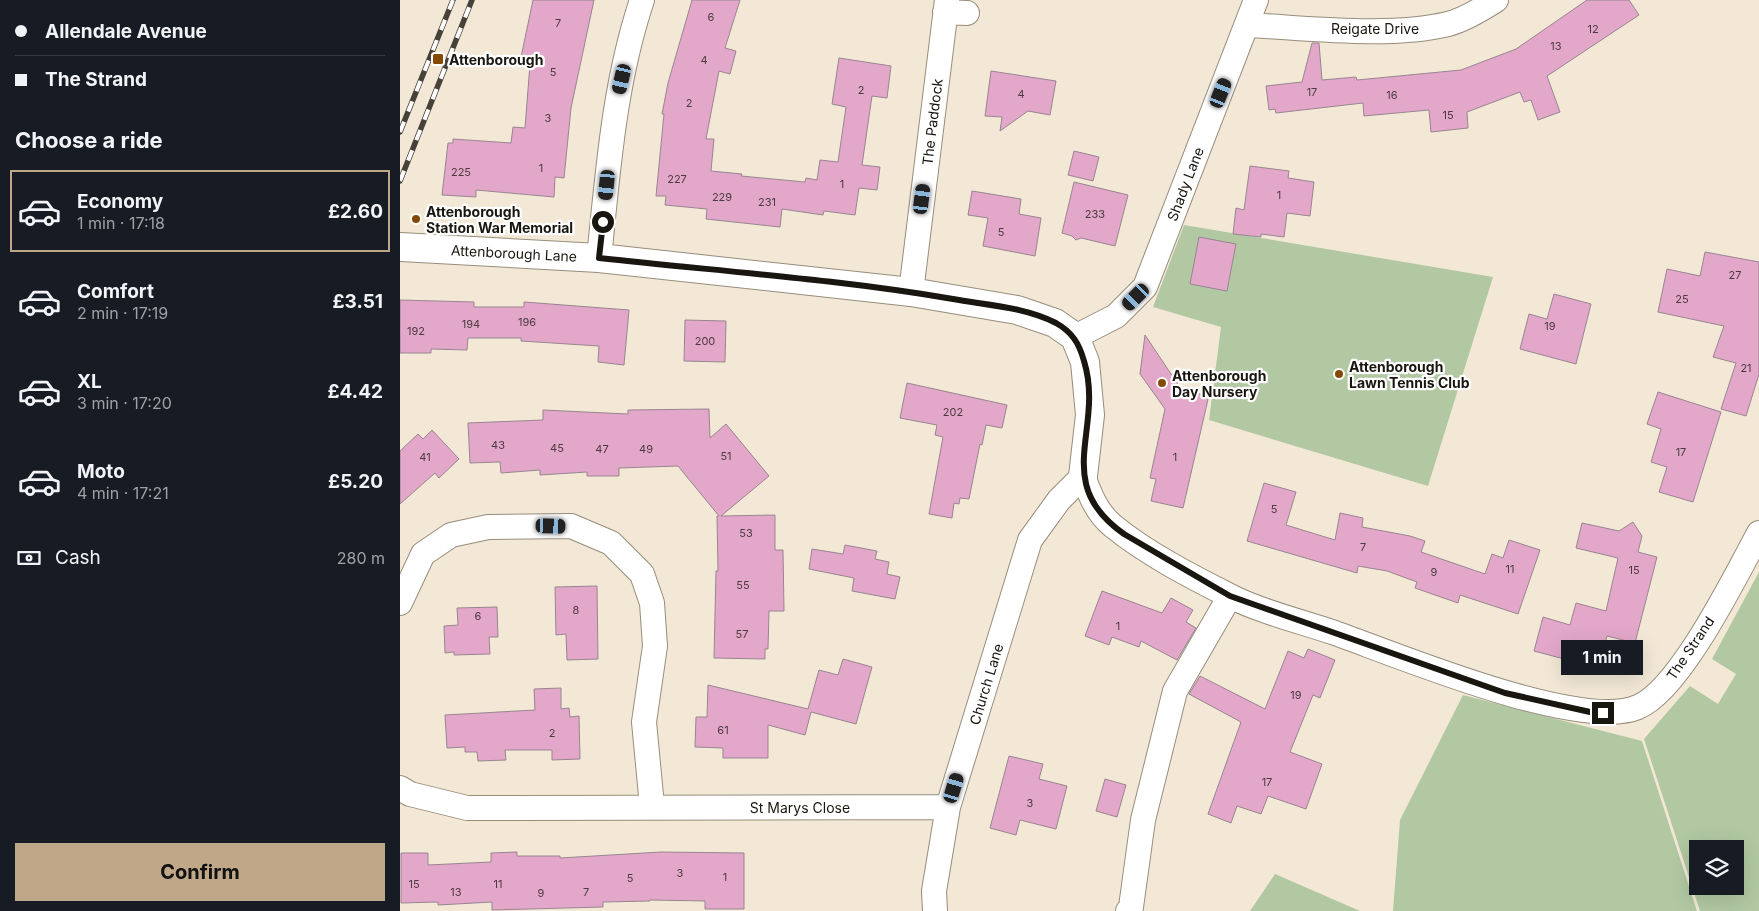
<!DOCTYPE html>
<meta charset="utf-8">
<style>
:root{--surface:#171b24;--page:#242831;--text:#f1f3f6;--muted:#9ea1a6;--line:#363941;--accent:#c0a787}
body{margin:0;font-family:Inter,sans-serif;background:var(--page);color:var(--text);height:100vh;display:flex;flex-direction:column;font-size:19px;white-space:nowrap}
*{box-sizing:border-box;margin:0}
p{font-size:16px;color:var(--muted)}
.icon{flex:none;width:28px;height:28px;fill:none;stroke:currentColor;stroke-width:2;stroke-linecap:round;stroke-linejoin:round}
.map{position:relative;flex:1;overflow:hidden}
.drawer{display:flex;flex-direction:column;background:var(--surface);width:400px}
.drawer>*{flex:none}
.banner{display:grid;align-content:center;height:110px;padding:0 15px;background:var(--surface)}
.tools{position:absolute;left:1289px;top:840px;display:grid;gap:10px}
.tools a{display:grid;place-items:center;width:55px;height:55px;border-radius:0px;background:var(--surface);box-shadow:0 5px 20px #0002;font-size:25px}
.end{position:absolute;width:22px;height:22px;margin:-11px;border:6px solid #19150f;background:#fff;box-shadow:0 0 0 2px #fff}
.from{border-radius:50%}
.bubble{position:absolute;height:35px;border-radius:0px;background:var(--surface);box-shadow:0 5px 20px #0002;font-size:16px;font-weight:700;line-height:35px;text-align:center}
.car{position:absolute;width:15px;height:30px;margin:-15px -8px;border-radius:6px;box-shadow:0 0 4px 1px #0007;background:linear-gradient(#222 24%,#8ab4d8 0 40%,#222 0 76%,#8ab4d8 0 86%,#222 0)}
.banner b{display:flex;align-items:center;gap:18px;height:48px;font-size:19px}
.banner b+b{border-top:1px solid var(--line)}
.banner i{width:12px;height:12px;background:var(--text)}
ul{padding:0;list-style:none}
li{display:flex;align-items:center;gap:15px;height:82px;margin:0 10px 8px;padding:0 5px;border:2px solid transparent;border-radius:0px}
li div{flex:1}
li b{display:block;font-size:19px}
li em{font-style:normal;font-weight:700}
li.selected{border-color:var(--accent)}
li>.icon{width:45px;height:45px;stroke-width:1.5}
h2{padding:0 15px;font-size:22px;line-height:60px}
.pay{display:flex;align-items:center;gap:12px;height:55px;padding:0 15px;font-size:19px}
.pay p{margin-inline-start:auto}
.action{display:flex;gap:10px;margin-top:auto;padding:10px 15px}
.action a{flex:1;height:58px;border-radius:0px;background:var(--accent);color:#111;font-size:20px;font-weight:700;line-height:58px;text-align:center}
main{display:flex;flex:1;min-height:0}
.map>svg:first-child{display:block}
.green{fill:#b1c8a3;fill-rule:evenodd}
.building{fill:#e2a7c9;stroke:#988590}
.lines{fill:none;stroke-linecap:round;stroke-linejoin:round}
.street-casing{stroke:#978d7c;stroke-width:26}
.secondary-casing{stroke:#978d7c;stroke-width:30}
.street{stroke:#fff;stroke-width:24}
.secondary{stroke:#fff;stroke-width:28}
.rail-casing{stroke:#474239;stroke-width:5.5}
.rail{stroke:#fff;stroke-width:4;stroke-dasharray:11;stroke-linecap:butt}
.route{stroke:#19150f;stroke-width:6}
.poi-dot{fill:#844a00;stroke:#fff;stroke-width:2}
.labels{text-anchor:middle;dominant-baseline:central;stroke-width:4.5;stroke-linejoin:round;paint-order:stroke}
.number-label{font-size:11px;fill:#4b3a3e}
.street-label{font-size:14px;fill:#19150f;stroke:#fff}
.poi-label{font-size:14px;font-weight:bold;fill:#19150f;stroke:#fff;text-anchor:start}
</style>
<main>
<section class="drawer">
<div class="banner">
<b><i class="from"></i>Allendale Avenue</b>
<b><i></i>The Strand</b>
</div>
<h2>Choose a ride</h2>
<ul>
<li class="selected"><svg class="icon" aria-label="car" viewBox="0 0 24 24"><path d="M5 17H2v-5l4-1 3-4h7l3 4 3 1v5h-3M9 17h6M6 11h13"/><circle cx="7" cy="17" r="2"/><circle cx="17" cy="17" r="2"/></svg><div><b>Economy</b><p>1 min · 17:18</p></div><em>£2.60</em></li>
<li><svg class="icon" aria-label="car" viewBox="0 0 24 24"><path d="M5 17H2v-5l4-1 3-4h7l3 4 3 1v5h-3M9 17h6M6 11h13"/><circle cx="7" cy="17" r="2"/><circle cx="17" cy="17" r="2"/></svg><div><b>Comfort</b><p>2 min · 17:19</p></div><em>£3.51</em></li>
<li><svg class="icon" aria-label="car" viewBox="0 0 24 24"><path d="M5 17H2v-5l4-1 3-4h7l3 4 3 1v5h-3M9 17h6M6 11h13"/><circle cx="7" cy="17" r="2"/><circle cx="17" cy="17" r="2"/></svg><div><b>XL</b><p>3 min · 17:20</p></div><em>£4.42</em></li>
<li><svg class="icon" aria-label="car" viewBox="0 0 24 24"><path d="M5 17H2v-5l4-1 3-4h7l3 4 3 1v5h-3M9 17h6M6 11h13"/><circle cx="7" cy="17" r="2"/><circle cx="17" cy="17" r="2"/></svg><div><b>Moto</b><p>4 min · 17:21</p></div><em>£5.20</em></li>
</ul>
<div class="pay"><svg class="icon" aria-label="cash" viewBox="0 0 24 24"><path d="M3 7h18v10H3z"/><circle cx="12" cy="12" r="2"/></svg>Cash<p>280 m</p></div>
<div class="action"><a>Confirm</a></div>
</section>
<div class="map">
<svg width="1359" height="911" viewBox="0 0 1359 911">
<rect width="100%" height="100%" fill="#f3e8d6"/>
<path class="green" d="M 784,225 L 1093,277 L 1028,486 L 809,420 L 821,327 L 753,307 Z
M 1359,572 L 1359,911 L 1300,911 L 1244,739 L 1290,686 L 1318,704 L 1336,674 L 1312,659 ZM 1298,849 L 1335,849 L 1335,886 L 1298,886 Z
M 1063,695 L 1242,741 L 1297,911 L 993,911 L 1000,820 Z
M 875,874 L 960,911 L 961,911 L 850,911 Z"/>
<path class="building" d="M 133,0 L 194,0 L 171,108 L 164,178 L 155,177 L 154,197 L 76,190 L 76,197 L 42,195 L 48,143 L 53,143 L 53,139 L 111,143 L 113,127 L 125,128 L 130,64 L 120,62 Z
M 292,0 L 340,0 L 325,48 L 336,51 L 330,74 L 319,71 L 306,139 L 314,139 L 311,171 L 342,174 L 341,176 L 405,182 L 406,178 L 417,180 L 420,160 L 438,162 L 446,107 L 432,104 L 439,58 L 491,66 L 487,98 L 472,96 L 462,165 L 480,167 L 477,190 L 459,188 L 455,215 L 424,211 L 423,215 L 382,209 L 380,227 L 306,219 L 307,209 L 265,205 L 266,196 L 256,196 L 264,114 L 262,114 L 268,83 Z
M 1187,0 L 1229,0 L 1239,15 L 1147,76 L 1160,112 L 1138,120 L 1131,100 L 1124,102 L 1120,92 L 1067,112 L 1068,128 L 1031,132 L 1029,110 L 964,116 L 963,103 L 876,113 L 875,109 L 869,110 L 866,86 L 902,82 L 912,43 L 919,43 L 922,80 L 956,77 L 957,80 L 1061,70 L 1116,49 Z
M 591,71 L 656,81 L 650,115 L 628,111 L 600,131 L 602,117 L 585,116 Z
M 674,151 L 699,157 L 693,181 L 668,175 Z
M 850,166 L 889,171 L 888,178 L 914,182 L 910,216 L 887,213 L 884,237 L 861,234 L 861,237 L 833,234 L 836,208 L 844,210 Z
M 674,182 L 728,195 L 715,246 L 681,238 L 676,240 L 672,236 L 662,233 Z
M 572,191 L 621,199 L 619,214 L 641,218 L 635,256 L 583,246 L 588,218 L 568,215 Z
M 799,237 L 836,244 L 827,291 L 790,284 Z
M 1305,252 L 1359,262 L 1359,374 L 1346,416 L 1321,409 L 1336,363 L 1313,357 L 1324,326 L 1258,312 L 1267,269 L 1300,276 Z
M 1154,294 L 1191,304 L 1176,364 L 1120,349 L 1129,314 L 1147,319 Z
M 0,300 L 74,302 L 74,307 L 124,307 L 124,302 L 229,310 L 224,365 L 198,362 L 199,346 L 121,341 L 121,338 L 68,338 L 67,350 L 31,349 L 31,353 L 0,353 Z
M 285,320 L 326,321 L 325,362 L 284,361 Z
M 745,335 L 783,392 L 809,395 L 783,508 L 751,501 L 756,479 L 750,478 L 765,409 L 740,374 Z
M 507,383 L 607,405 L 602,428 L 586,425 L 582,445 L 580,444 L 569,499 L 560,498 L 559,504 L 554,503 L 552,518 L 529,514 L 543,437 L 535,435 L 537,425 L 500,418 Z
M 1258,392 L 1321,412 L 1293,502 L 1259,492 L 1267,467 L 1251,462 L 1261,429 L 1247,424 Z
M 309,409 L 310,438 L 326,424 L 369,476 L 321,516 L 375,515 L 375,550 L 383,550 L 384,611 L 369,611 L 368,649 L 365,649 L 365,659 L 314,658 L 316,571 L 318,571 L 317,516 L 319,516 L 278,466 L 219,468 L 219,476 L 187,476 L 187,472 L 140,475 L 140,470 L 101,473 L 100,462 L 70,463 L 68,423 L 143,420 L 143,410 L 228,414 L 228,410 Z
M 32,430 L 59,459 L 39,478 L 35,473 L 0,504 L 0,451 L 18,434 L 23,439 Z
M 864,483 L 896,492 L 886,525 L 935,540 L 940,513 L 963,518 L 962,527 L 1010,536 L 1025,541 L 1021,552 L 1085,574 L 1092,554 L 1103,558 L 1109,540 L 1140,550 L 1118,614 L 1060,595 L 1058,603 L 1015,588 L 1017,582 L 987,571 L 958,566 L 957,573 L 847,541 Z
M 1233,522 L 1242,536 L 1238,552 L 1257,557 L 1235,643 L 1207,636 L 1198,668 L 1134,651 L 1143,617 L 1170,625 L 1176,603 L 1206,611 L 1218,558 L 1176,548 L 1182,523 L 1219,531 Z
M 445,545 L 477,551 L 475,559 L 489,562 L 487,574 L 500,577 L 495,599 L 452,591 L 454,578 L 409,569 L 412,549 L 443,554 Z
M 197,586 L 198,659 L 167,660 L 166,634 L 156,635 L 155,587 Z
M 702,591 L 762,613 L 771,598 L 793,610 L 786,622 L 796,628 L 777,660 L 741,641 L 739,647 L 712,637 L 709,645 L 685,636 Z
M 97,607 L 98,637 L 89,637 L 90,654 L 54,655 L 54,652 L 45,653 L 44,626 L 58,625 L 57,608 Z
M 908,649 L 935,660 L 920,698 L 913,695 L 890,752 L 922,764 L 906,809 L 868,796 L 861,814 L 837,806 L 831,823 L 808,814 L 841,722 L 789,694 L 800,676 L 865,709 L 888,651 L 904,658 Z
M 443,659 L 472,667 L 456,724 L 411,712 L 405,735 L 368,725 L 368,758 L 323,758 L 323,748 L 295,747 L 296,717 L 307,717 L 308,685 L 408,709 L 419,670 L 438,675 Z
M 161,688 L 161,709 L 169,708 L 170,717 L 179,716 L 180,759 L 152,760 L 152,750 L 105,750 L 106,760 L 78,761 L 77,752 L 65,752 L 65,747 L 47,748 L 45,715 L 135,710 L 134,689 Z
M 609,756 L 643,764 L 639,779 L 667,786 L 656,829 L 620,820 L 616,835 L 590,828 Z
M 705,779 L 726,785 L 717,817 L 696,811 Z
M 117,852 L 117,856 L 160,856 L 160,858 L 261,852 L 344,853 L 344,909 L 305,909 L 305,901 L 250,900 L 250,901 L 203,902 L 203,907 L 92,910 L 92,902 L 38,905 L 38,902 L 1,903 L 1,853 L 28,853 L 28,865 L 91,862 L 91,853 Z"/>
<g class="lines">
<defs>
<path id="street" d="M 545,12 L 567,13
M 848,25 C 908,28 990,38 1048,24 C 1064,20 1082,9 1096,0
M 199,258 C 208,171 214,84 242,0
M 511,292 L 547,0
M 675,337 L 716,316 L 745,287 L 856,0
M 0,603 L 23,554 L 51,535 L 88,527 L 171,526 L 211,543 L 242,574 L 252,603 L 255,646 L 244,722 L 252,806
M 0,788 L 10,794 L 67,808 L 548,807
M 535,911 L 534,891 L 548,807 L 630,540 L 659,500 L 683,476 C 690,495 697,513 713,526 C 746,553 790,576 828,595 C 858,611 903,622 935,633 C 997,655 1181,732 1238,707 C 1280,690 1336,575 1359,533
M 728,911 L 731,907 L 743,820 L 775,691 L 830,596"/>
<path id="secondary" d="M 0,247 L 199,258 L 511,292 L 617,310 L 655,323 L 675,337 L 685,362 L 690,415 L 683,476"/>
</defs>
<use href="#street" class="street-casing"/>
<use href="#secondary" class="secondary-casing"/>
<use href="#street" class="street"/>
<use href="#secondary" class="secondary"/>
<defs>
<path id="rail" d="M 0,132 L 53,0
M 0,181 L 72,0"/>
</defs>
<use href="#rail" class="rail-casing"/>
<use href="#rail" class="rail"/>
</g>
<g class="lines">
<path class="route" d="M 203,222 L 199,258 C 317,271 436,279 553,299 C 586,305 625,307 656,323 C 672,332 679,343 684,361 C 705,429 650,482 724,534 L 830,596 L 1105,693 L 1190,712 L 1203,713"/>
</g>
<g class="poi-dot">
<rect x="32" y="53" width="12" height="12" rx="2.5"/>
<circle cx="16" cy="219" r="5"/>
<circle cx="939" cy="374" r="5"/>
<circle cx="762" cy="383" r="5"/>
</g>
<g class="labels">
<g class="number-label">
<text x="311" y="17">6</text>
<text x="158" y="23">7</text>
<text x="1193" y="29">12</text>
<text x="1156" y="46">13</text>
<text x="304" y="60">4</text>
<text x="153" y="72">5</text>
<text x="461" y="90">2</text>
<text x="912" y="92">17</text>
<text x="621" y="94">4</text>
<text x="992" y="95">16</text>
<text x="289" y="103">2</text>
<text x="1048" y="115">15</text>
<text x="148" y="118">3</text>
<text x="141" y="168">1</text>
<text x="61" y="172">225</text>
<text x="277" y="179">227</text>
<text x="442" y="184">1</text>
<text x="879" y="195">1</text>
<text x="322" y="197">229</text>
<text x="367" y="202">231</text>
<text x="695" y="214">233</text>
<text x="601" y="232">5</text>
<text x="1335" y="275">27</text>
<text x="1282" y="299">25</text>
<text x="127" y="322">196</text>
<text x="71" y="324">194</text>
<text x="1150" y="326">19</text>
<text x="16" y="331">192</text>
<text x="305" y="341">200</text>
<text x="1346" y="368">21</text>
<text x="553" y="412">202</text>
<text x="98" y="445">43</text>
<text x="157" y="448">45</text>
<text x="202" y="449">47</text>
<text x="246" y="449">49</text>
<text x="1281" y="452">17</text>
<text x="326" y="456">51</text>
<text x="25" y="457">41</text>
<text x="775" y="457">1</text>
<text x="874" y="509">5</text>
<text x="346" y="533">53</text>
<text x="963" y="547">7</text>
<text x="1110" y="569">11</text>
<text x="1234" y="570">15</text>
<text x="1034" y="572">9</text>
<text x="343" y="585">55</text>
<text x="176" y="610">8</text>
<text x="78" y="616">6</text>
<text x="718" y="626">1</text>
<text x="342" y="634">57</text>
<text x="896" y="695">19</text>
<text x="323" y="730">61</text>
<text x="152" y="733">2</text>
<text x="867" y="782">17</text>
<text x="630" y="803">3</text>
<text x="280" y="873">3</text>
<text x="325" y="877">1</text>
<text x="230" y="878">5</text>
<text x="14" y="884">15</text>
<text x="98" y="884">11</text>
<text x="56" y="892">13</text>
<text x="186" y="892">7</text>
<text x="141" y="893">9</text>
</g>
<g class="street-label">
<text x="975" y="28">Reigate Drive</text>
<text transform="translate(532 122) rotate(-83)">The Paddock</text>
<text transform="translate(785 184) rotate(-69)">Shady Lane</text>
<text transform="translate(114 253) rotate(3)">Attenborough Lane</text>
<text transform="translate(1290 648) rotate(-56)">The Strand</text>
<text transform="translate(586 684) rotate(-73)">Church Lane</text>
<text x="400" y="807">St Marys Close</text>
</g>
<g class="poi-label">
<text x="49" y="59">Attenborough</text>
<text x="26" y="211">Attenborough<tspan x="26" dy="16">Station War Memorial</tspan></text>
<text x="949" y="366">Attenborough<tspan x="949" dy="16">Lawn Tennis Club</tspan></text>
<text x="772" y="375">Attenborough<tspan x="772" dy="16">Day Nursery</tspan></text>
</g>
</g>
</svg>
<div class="tools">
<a><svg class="icon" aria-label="layers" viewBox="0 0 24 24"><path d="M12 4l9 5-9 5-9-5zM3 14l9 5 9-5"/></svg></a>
</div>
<i class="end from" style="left:203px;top:222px"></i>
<i class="end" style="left:1203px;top:713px"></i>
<div class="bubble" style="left:1161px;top:640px;width:82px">1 min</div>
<i class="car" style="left:222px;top:79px;rotate:193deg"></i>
<i class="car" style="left:821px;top:93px;rotate:22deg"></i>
<i class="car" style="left:207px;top:185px;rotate:186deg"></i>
<i class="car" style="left:522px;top:199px;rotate:7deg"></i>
<i class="car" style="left:736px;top:297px;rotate:225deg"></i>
<i class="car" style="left:151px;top:526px;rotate:92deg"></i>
<i class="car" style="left:554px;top:788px;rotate:17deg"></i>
</div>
</main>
